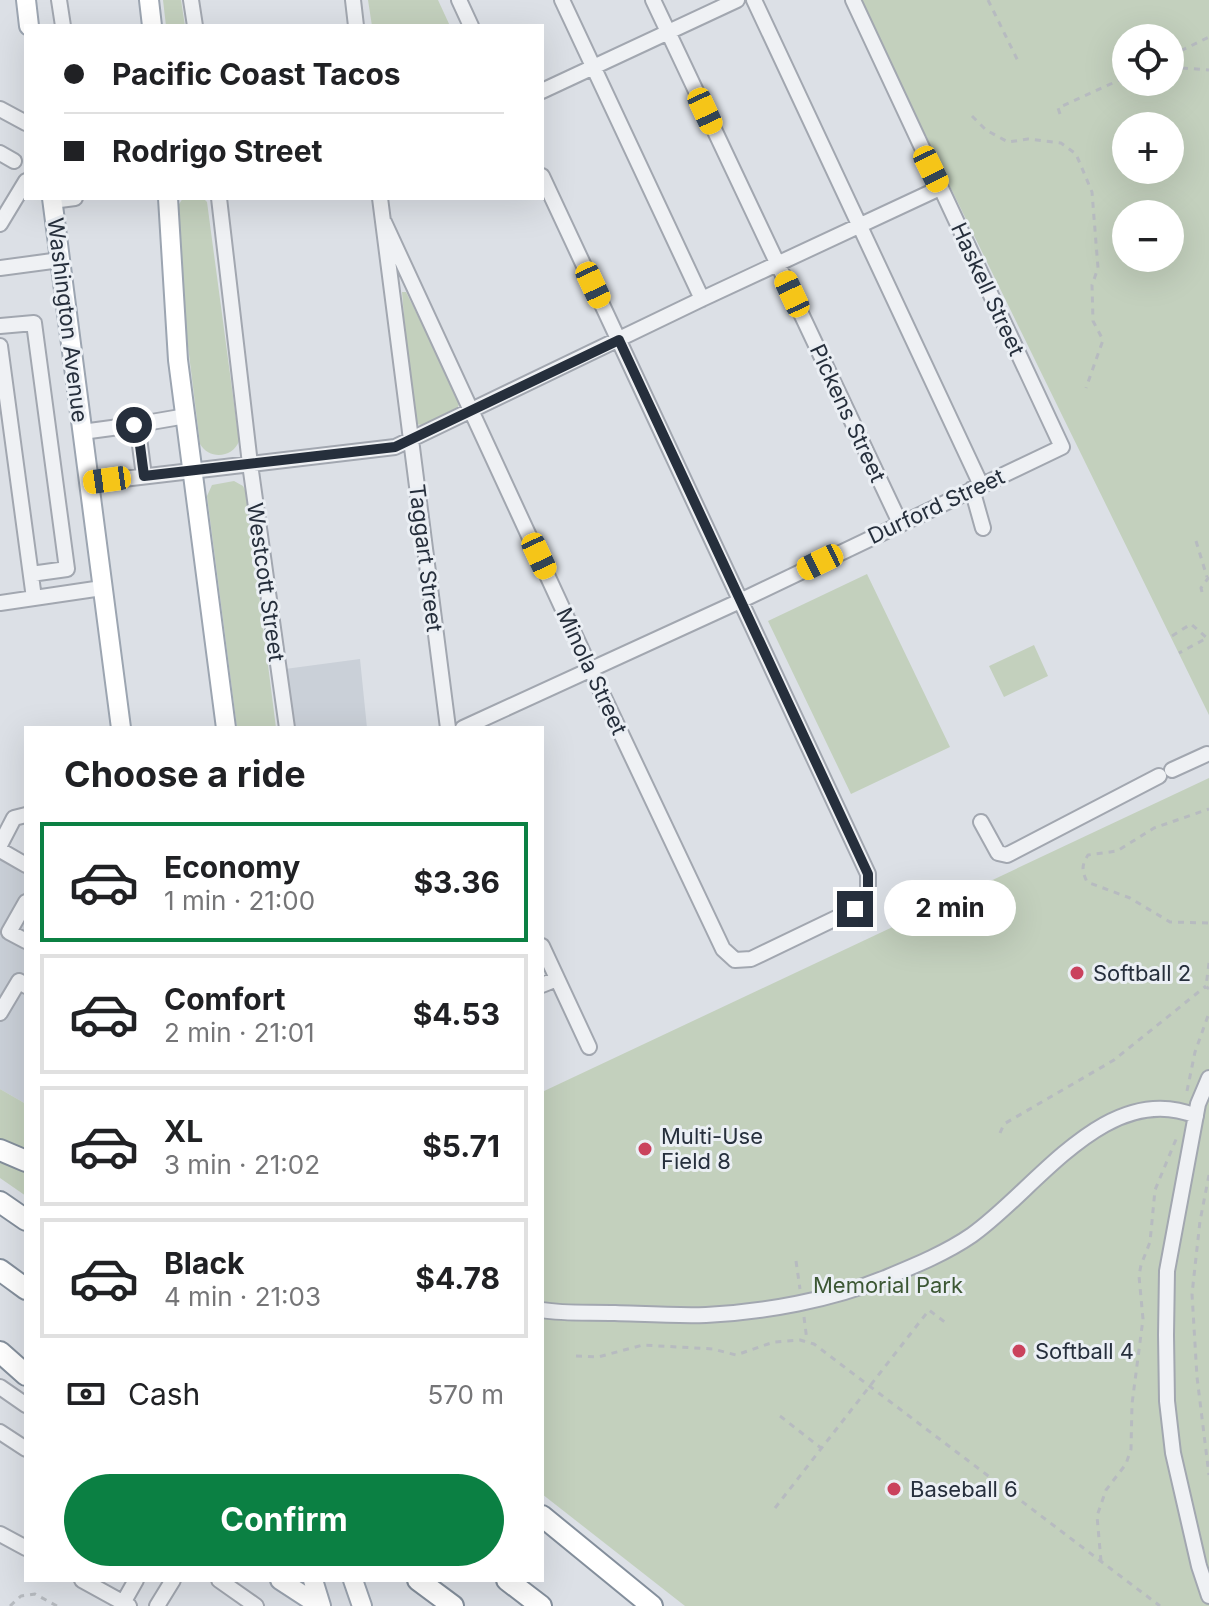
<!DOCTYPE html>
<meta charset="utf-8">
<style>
:root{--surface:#fff;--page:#f2f2f2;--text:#202124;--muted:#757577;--line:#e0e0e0;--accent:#0b8043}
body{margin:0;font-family:Inter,sans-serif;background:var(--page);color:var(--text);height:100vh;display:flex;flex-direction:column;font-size:30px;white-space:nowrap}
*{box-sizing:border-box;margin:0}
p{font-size:26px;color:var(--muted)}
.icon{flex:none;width:44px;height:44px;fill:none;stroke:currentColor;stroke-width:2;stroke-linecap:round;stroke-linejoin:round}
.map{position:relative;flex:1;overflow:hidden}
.panel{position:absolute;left:24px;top:726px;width:520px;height:856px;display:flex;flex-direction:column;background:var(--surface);border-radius:0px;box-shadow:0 8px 32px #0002}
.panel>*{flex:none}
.top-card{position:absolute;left:24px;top:24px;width:520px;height:176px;border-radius:0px;box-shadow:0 8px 32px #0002;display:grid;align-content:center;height:176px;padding:0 40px;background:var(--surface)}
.buttons{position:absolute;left:1112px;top:24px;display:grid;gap:16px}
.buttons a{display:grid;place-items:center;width:72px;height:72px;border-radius:50%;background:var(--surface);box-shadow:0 8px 32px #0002;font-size:40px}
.end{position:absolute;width:36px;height:36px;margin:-18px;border:10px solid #262f3c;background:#fff;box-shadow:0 0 0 4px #fff}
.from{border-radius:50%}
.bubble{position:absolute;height:56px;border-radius:28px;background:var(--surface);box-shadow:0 8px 32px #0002;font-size:26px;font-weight:700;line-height:56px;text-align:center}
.car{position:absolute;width:24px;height:48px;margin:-24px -12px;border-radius:10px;box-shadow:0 0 6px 2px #0007;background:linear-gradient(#f5c518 24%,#345 0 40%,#f5c518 0 76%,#345 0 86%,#f5c518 0)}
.top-card b{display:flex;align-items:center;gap:28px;height:76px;font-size:30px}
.top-card b+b{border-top:2px solid var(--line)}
.top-card i{width:20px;height:20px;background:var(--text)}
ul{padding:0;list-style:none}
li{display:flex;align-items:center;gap:24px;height:120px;margin:0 16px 12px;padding:0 24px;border:4px solid var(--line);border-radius:0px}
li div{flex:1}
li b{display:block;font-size:30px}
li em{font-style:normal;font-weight:700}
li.selected{border-color:var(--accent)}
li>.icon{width:72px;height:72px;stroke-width:1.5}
h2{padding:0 40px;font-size:36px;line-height:96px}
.pay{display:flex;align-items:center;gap:20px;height:88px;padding:0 40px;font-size:30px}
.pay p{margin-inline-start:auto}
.button{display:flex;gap:16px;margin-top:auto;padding:16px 40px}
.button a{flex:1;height:92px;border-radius:48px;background:var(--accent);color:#fff;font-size:32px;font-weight:700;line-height:92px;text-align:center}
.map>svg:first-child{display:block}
.built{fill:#cad0d8}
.green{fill:#c3d0bd;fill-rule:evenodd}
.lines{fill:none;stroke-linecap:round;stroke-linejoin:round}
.minor-casing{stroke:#a2a7b0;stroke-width:18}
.major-casing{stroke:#9ca5b1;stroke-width:22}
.highway-casing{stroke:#848f9c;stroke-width:24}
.path{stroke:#b7bbc0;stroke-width:3;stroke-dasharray:6 6;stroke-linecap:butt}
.minor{stroke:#eff1f4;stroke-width:14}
.major{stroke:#fff;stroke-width:18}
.highway{stroke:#fff;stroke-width:20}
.route{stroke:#262f3c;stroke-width:10}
.poi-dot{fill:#ca425d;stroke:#ebeff4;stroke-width:3}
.labels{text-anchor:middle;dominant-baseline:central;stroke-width:6;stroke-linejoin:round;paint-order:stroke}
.street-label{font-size:22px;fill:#262f3c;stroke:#ebeff4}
.poi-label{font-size:22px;fill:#262f3c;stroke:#ebeff4;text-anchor:start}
.park-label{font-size:22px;fill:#3c5734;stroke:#ebeff4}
</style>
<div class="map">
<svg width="1209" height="1606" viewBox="0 0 1209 1606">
<rect width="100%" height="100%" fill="#dce0e6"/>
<path class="built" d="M 360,659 L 367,728 L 294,728 L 285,669 Z
M 0,859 L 26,874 L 26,1104 L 0,1089 Z"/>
<path class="green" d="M 163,0 L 181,0 L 185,26 L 166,26 Z
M 368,0 L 438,0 L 450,26 L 372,26 Z
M 862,0 L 1209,0 L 1209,715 L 913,111 ZM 1126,38 L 1170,38 L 1170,82 L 1126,82 ZM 1126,126 L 1170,126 L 1170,170 L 1126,170 ZM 1170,214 L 1170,258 L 1126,258 L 1126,214 Z
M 183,198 L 203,198 L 207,202 L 239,441 C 233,458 209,460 200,444 L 186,330 L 176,209 Z
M 402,292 L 406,292 L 460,400 L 458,407 L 422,425 L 415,424 L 412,418 Z
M 234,481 L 243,486 L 246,492 L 276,728 L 237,728 L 207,496 L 212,485 Z
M 867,574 L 950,747 L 851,794 L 768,621 Z
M 1034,645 L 1048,676 L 1004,697 L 989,666 Z
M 1209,778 L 1209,1606 L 685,1606 L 542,1494 L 542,1092 Z
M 0,1089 L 26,1104 L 26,1153 L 0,1142 Z
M 0,1155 L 26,1166 L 26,1196 L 0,1178 Z"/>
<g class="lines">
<defs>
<path id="minor" d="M 59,0 L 63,26
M 191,0 L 195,26
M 353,0 L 356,26
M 459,0 L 471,26
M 562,0 L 702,299
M 653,0 L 900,523
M 754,0 L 981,485
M 542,91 L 737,0
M 0,109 L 26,123
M 0,153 L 14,161
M 219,198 L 250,464 L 287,728
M 380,198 L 448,728
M 52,201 L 75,198
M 384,222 L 590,668 L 723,949 L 735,960 L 751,959 L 855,909 L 868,897 L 868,874 L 542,176
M 0,224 L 26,181
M 0,268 L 60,260
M 0,326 L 34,323 L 67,569 L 31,574
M 0,346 L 34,598
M 134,425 L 186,416
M 82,432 L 134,425 L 138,430 L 144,476
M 89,483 L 395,447 L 702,299 L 940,188
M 972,489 L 983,528
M 0,603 L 102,588
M 463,728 L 740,601 L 1062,447 L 853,0
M 1172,770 L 1207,754
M 981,822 L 998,853 L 1007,855 L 1159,776
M 0,845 L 14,818 L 26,815
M 0,850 L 26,865
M 26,902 L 9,932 L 26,941
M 542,946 L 589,1047
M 542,985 L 557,979
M 0,1013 L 19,981 L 26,986
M 1209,1078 L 1198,1104 L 1167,1271 L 1166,1335 L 1167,1401 L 1173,1453 L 1199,1566 L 1209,1596
M 542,1310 C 565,1314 591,1312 615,1313 C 645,1314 676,1316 706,1315 C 765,1312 831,1300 885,1278 C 914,1266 946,1253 972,1235 C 1036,1190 1107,1079 1196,1116
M 0,1387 L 26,1405
M 0,1432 L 26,1449
M 0,1534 L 26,1548
M 82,1580 L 129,1606
M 219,1580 L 256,1606
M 123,1603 L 136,1580
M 157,1606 L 173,1580"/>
<path id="major" d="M 26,0 L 29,26
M 149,0 L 152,26
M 52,198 L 121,728
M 168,198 L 178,360 L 226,728
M 280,1580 L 320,1606
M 313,1580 L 321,1606
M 353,1580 L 362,1606"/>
<path id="highway" d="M 0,1150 L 26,1161
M 0,1202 L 26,1220
M 0,1270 L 26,1289
M 0,1352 L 26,1375
M 542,1516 L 652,1606
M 418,1580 L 453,1606
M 507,1580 L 541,1606"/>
</defs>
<use href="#minor" class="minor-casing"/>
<use href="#major" class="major-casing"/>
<use href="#highway" class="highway-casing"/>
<path class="path" d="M 988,0 L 1018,61
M 1170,56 L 1209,37
M 1170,67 L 1209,70
M 1060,114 L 1058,108 L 1126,77
M 972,116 L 986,130 L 1008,142 L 1028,139 L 1061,143 L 1076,154 L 1092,192 L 1098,268 L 1092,285 L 1093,321 L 1103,340 L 1086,388
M 1196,541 L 1207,577
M 1202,592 L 1201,588 L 1209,577
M 1172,636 L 1191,624 L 1207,638 L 1179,653
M 1208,923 L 1170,922 L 1130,898 L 1087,882 C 1082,871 1081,866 1088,855 L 1117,851 L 1154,828 L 1209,809
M 1209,963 L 1206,986 L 1209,989
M 1187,1091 L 1195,1052 L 1209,1013
M 1000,1133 L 1004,1124 L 1114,1060 L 1206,986
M 1209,1175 L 1200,1221 L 1192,1294 L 1197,1377 L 1209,1475
M 796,1261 L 800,1289
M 804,1317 L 807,1341
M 576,1356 L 598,1357 L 643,1345 L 713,1349 L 736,1355 L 774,1342 L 800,1340 L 814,1344 L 1160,1606
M 780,1416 L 821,1448
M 775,1508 L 929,1310 L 946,1323
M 1101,1561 L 1097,1516 L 1106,1490 L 1126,1464 L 1131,1449 L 1132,1404 L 1143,1319 L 1139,1276 L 1141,1265 L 1150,1242 L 1155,1190 L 1177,1137
M 10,1606 L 21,1596 L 35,1594 L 57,1606"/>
<use href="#minor" class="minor"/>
<use href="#major" class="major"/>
<use href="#highway" class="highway"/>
</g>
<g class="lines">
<path class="route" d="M 134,425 L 138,430 L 144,476 L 395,447 L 619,340 L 868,874 L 868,897 L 855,909"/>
</g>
<g class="poi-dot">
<circle cx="1077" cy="973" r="8"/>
<circle cx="645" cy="1149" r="8"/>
<circle cx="1019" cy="1351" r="8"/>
<circle cx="894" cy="1489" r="8"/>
</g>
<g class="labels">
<g class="street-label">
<text transform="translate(988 289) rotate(65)">Haskell Street</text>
<text transform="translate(68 320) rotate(83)">Washington Avenue</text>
<text transform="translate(848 413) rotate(65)">Pickens Street</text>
<text transform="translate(936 506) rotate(-25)">Durford Street</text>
<text transform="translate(426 558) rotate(83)">Taggart Street</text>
<text transform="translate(266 582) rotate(82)">Westcott Street</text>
<text transform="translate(592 671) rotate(65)">Minola Street</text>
</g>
<g class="poi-label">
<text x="1093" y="973">Softball 2</text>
<text x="661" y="1136">Multi-Use<tspan x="661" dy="25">Field 8</tspan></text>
<text x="1035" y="1351">Softball 4</text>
<text x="910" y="1489">Baseball 6</text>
</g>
<g class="park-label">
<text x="888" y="1285">Memorial Park</text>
</g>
</g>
</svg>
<div class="buttons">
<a><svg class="icon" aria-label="locate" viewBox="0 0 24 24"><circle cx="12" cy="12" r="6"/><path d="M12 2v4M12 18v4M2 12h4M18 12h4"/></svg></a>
<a>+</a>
<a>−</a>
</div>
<i class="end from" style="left:134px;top:425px"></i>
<i class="end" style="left:855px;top:909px"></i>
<div class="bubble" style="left:884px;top:880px;width:132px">2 min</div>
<i class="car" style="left:705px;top:111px;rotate:155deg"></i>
<i class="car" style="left:931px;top:169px;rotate:154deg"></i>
<i class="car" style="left:593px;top:285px;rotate:155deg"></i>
<i class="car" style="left:792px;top:294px;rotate:335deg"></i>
<i class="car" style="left:107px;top:480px;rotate:262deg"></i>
<i class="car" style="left:539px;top:556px;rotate:155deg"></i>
<i class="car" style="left:820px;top:562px;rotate:244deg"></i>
<div class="top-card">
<b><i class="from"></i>Pacific Coast Tacos</b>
<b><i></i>Rodrigo Street</b>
</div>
<section class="panel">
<h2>Choose a ride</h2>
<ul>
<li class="selected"><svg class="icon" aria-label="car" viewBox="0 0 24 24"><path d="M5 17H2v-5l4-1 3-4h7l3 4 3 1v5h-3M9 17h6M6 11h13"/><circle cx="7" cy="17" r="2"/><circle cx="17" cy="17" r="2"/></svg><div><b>Economy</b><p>1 min · 21:00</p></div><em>$3.36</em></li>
<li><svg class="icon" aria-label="car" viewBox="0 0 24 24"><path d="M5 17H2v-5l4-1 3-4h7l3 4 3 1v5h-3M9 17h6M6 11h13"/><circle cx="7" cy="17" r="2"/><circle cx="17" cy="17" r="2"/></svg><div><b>Comfort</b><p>2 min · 21:01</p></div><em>$4.53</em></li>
<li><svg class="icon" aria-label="car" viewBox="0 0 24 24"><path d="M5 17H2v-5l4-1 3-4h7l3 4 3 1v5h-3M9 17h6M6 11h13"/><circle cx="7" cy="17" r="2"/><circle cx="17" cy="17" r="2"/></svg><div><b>XL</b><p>3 min · 21:02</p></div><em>$5.71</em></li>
<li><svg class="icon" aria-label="car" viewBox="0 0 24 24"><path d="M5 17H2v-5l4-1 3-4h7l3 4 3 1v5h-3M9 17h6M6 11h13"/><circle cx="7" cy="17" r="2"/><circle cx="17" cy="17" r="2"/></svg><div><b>Black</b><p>4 min · 21:03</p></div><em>$4.78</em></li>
</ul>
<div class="pay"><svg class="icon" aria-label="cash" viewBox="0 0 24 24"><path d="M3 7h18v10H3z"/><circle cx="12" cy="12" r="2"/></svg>Cash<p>570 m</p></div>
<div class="button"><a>Confirm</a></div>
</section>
</div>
